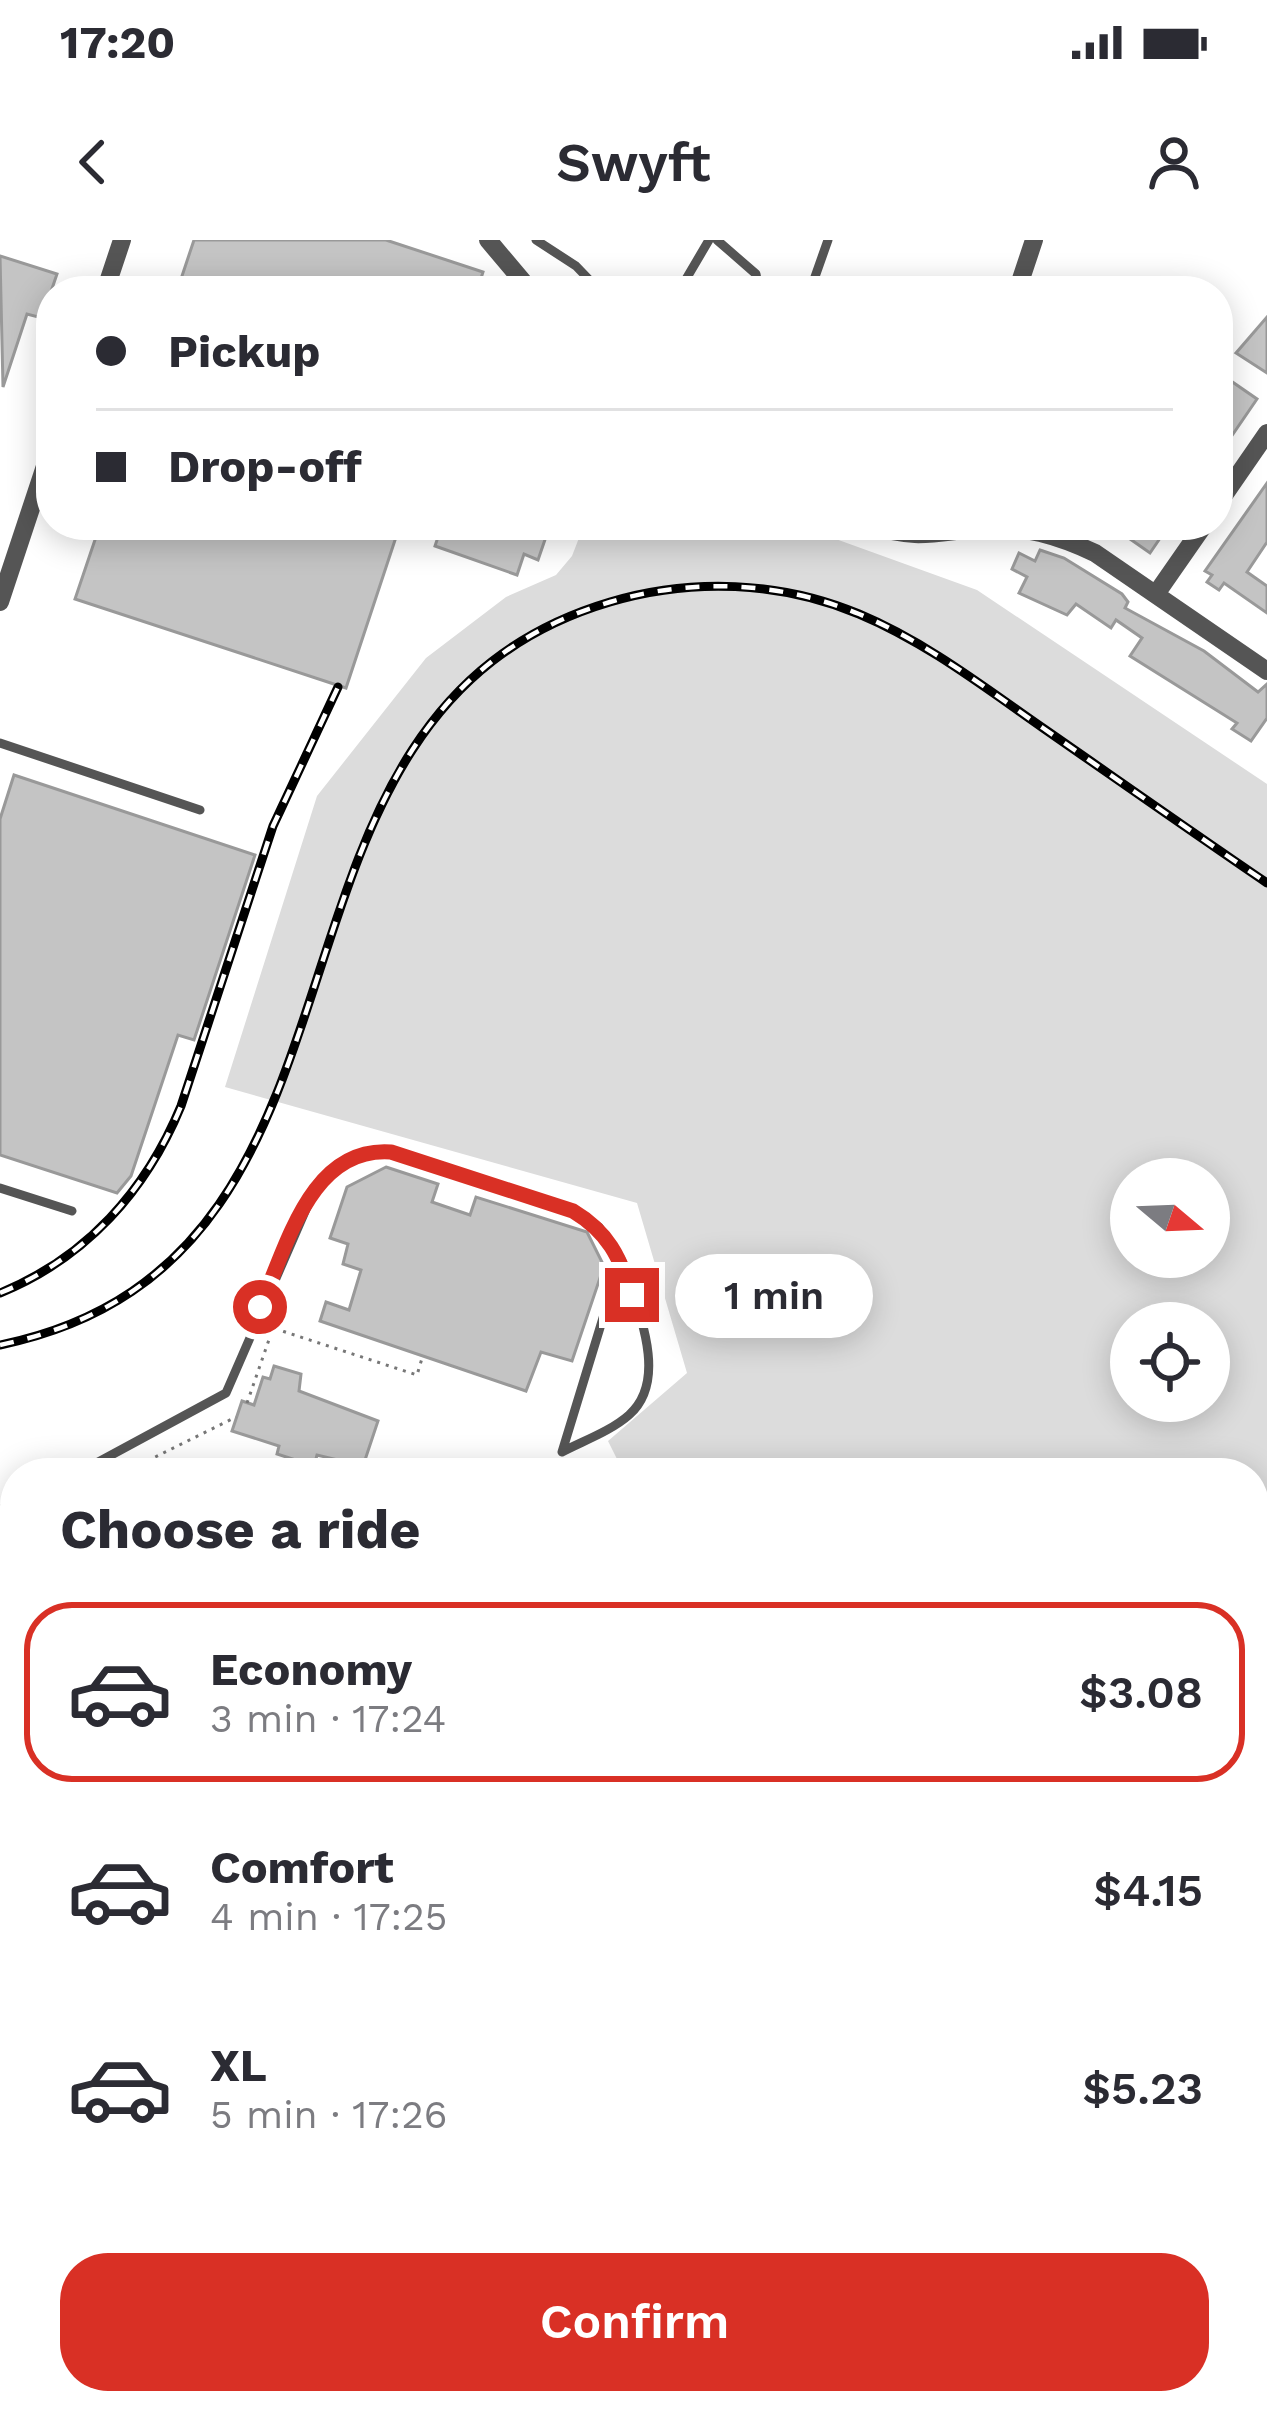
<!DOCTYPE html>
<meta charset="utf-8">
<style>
:root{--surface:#fff;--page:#f7f7f7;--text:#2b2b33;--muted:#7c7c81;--line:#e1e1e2;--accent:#d93025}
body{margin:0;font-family:"Work Sans",sans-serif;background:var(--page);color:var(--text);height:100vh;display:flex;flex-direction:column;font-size:45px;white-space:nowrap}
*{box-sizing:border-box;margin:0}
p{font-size:39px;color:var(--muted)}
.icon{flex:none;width:66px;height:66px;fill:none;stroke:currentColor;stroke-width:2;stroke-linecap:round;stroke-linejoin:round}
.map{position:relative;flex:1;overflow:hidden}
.details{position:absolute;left:0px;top:1218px;width:1269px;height:957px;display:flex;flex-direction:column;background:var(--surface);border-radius:48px 48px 0 0;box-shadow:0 6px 30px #0003}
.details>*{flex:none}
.hud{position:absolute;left:36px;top:36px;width:1197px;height:264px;border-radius:48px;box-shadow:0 6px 30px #0003;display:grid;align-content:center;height:264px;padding:0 60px;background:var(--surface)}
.needle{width:78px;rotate:109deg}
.tools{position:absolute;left:1110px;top:918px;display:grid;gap:24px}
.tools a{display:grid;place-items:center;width:120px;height:120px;border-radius:50%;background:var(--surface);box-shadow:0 6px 30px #0003;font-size:60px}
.end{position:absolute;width:54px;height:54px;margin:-27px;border:15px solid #d93025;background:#fff;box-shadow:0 0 0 6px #fff}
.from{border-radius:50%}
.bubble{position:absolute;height:84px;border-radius:42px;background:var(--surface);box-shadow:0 6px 30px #0003;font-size:39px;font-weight:600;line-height:84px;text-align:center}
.hud b{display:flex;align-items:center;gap:42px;height:114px;font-size:45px}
.hud b+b{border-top:3px solid var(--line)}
.hud i{width:30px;height:30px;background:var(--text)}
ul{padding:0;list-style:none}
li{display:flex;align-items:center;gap:36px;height:180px;margin:0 24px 18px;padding:0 36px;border:6px solid transparent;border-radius:48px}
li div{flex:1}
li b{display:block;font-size:45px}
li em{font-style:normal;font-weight:600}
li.selected{border-color:var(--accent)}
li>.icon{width:108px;height:108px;stroke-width:1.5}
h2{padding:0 60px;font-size:54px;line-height:144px}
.primary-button{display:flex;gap:24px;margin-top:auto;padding:24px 60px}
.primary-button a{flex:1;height:138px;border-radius:48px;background:var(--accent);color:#fff;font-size:48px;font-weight:600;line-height:138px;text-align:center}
.status{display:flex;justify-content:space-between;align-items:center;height:84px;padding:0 60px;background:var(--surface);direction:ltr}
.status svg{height:33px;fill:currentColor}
header{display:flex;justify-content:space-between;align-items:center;height:156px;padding:0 60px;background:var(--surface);font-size:54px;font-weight:600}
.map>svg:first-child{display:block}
.green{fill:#dcdcdc;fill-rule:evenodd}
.building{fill:#c4c4c4;stroke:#999;stroke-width:3}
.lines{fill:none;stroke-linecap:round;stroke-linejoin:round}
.motorway-casing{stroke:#dbdbdb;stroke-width:39}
.path{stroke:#777;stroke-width:3;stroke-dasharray:3 6;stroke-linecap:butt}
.service{stroke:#555;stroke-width:9}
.minor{stroke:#555;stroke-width:18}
.secondary{stroke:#222;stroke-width:24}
.motorway{stroke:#000;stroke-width:33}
.rail-casing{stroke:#000;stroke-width:9}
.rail{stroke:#fff;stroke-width:4.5;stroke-dasharray:14;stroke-linecap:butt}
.secondary-bridge{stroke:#222;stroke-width:24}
.route{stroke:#d93025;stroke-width:15}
</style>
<div class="status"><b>17:20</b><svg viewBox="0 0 49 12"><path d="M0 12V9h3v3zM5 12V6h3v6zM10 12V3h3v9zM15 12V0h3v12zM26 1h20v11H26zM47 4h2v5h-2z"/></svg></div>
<header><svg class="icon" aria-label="back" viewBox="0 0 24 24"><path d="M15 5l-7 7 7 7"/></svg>Swyft<svg class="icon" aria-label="person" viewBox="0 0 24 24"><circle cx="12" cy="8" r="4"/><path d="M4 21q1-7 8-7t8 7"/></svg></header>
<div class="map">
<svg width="1267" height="2174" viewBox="0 0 1267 2174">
<rect width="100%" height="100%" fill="#fff"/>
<path class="green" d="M 584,285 L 797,285 L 977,350 L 1267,544 L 1267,1285 L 1254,1294 L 1254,1233 L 624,1233 L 608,1201 L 687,1133 L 637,963 L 225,847 L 317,556 L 426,418 L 506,357 L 556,335 L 572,316 ZM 1131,939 L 1209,939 L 1209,1017 L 1131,1017 ZM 1209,1083 L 1209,1161 L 1131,1161 L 1131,1083 Z
M 1267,1474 L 1267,1917 L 1254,1925 L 1254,1483 Z
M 0,1696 L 15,1698 L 15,1907 L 0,1911 Z
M 129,2160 L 918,2160 L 900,2174 L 137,2174 Z
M 1046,2160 L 1206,2160 L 1202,2174 L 1028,2174 Z"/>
<path class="building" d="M 194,0 L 386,0 L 483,32 L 477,51 L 177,51 Z
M 0,16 L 57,34 L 42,78 L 27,74 L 3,147 Z
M 1267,77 L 1267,133 L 1236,113 Z
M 1218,132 L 1257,159 L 1218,216 L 1218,184 L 1224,175 L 1218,170 Z
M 1267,243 L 1267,302 L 1247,332 L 1267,346 L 1267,373 L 1224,343 L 1219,350 L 1207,342 L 1212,335 L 1205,331 Z
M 100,285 L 400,285 L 346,448 L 75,359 Z
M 442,285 L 550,285 L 538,320 L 524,314 L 517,335 L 435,306 Z
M 1129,285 L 1169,285 L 1150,313 L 1123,294 Z
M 1040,310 L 1064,318 L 1122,354 L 1128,362 L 1125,368 L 1204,411 L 1258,452 L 1267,444 L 1267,478 L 1251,501 L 1232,489 L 1237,483 L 1130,416 L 1142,398 L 1116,380 L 1111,388 L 1076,364 L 1067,375 L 1019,353 L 1027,337 L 1012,329 L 1019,313 L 1035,321 Z
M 14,535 L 255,615 L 194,800 L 178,795 L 131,936 L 117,953 L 0,915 L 0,579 Z
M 386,927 L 438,944 L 432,962 L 470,975 L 476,957 L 587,992 L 604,1026 L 572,1121 L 541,1112 L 526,1151 L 320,1081 L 326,1062 L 349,1070 L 361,1030 L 343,1024 L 348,1004 L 330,998 L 347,947 Z
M 274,1126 L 301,1134 L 299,1151 L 378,1181 L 363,1226 L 317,1215 L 314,1226 L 277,1214 L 279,1206 L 232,1191 L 242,1161 L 254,1165 L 263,1137 L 270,1139 Z
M 15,1364 L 15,1553 L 0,1527 L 0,1371 Z"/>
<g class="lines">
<defs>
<path id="motorway" d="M 1254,1351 L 1267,1342
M 1254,1423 L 1267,1414
M 0,1800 L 15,1798
M 0,1952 L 15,1948
M 0,2154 L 15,2153"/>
</defs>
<use href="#motorway" class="motorway-casing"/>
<path class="path" d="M 247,1163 L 273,1088 L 417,1135 L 423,1115
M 123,1233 L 236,1177
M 511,2160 L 521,2174"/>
<path class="service" d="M 536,0 L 576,26 L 600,51
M 717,0 L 756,34 L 759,51
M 679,51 L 709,0
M 810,51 L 828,0
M 0,503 L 200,570
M 0,948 L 72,971
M 562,1212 C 583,1201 611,1191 629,1175 C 671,1138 635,1064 622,1021
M 78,1233 L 226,1153 L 317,944 C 342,923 357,910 391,912 L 573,971 L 599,987 L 621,1019 L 562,1212
M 0,1269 L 15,1267"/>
<path class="minor" d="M 488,0 L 531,51
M 105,51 L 122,0
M 1017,51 L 1034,0
M 1218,264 L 1267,193
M 870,285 C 918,301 935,292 983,288 C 1023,285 1059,296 1095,313 L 1267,431
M 1156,354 L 1204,285
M 0,362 L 51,208
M 1254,1937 L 1267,1929
M 1254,1968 L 1267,1960
M 941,2174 L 959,2160
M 986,2174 L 1004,2160"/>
<path class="secondary" d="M 106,2160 L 115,2174"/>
<use href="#motorway" class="motorway"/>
<defs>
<path id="rail" d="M 0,1053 C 86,1018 146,951 181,866 L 273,586 L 338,447
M 0,1105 C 415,1019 222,477 610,362 C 691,338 780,341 859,374 C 926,402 984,447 1043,488 C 1118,540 1192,592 1267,643"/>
</defs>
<use href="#rail" class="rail-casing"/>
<use href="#rail" class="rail"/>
<path class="secondary-bridge" d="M 0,2003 L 15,2026"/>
</g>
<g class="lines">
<path class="route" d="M 260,1067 C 287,1007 310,906 391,912 L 573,971 C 608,992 620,1017 632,1055"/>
</g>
</svg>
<div class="tools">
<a><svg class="needle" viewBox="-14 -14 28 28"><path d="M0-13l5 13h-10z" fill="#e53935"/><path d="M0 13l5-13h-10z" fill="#7c7c81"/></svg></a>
<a><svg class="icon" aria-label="locate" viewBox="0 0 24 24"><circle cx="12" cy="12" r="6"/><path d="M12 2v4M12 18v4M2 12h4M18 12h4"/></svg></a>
</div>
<i class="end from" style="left:260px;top:1067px"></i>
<i class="end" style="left:632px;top:1055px"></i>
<div class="bubble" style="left:675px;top:1014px;width:198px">1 min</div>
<div class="hud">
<b><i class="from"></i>Pickup</b>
<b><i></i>Drop-off</b>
</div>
<section class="details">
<h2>Choose a ride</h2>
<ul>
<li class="selected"><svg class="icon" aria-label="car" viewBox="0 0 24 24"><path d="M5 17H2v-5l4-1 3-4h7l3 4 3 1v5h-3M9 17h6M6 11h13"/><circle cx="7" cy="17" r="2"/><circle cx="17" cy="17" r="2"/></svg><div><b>Economy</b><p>3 min · 17:24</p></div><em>$3.08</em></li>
<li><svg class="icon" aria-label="car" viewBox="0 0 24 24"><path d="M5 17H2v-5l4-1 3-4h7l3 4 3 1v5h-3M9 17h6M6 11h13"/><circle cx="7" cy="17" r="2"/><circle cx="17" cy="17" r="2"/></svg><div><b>Comfort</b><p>4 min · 17:25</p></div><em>$4.15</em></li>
<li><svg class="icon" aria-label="car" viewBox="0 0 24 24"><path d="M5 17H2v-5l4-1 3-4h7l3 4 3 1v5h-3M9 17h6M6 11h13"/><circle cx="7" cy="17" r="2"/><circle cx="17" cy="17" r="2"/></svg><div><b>XL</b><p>5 min · 17:26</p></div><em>$5.23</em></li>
</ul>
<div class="primary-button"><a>Confirm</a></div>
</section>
</div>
